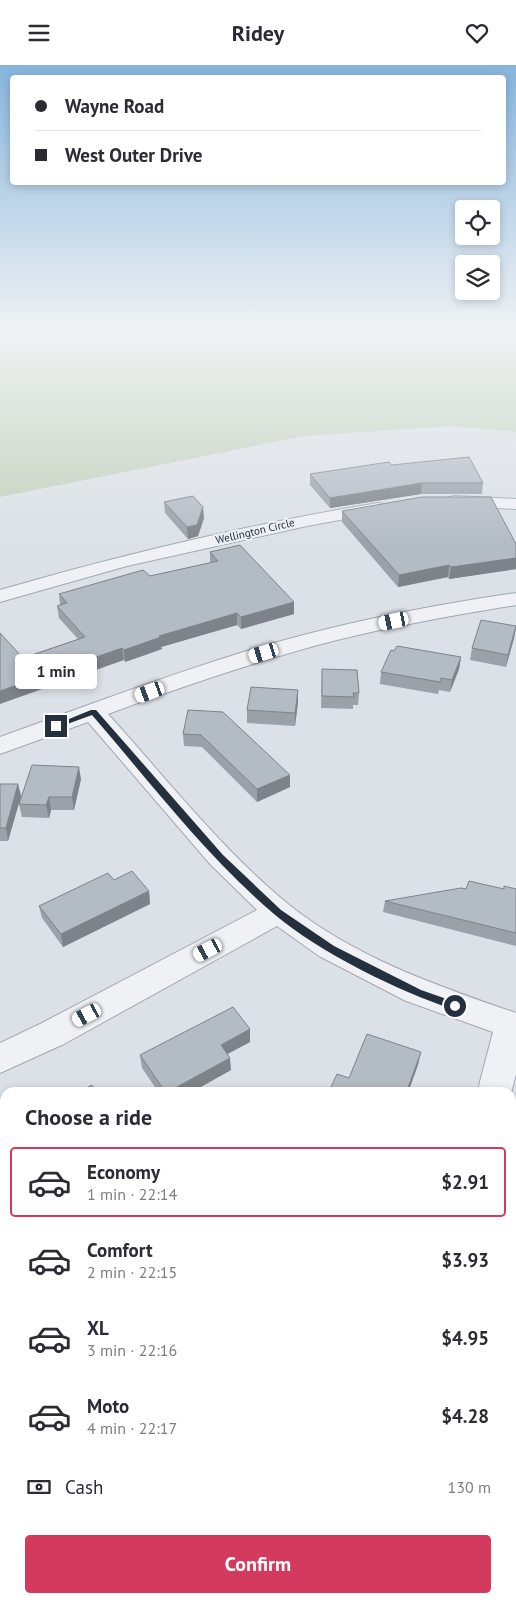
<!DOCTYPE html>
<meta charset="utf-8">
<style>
:root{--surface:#fff;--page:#f7f7f7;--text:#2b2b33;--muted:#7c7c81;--line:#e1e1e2;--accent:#d4395e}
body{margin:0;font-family:"PT Sans",sans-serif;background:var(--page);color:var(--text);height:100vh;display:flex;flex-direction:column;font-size:19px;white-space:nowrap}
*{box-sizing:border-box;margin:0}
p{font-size:16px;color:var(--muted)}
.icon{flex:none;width:28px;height:28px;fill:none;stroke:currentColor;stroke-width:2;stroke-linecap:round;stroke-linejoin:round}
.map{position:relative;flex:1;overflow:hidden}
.sheet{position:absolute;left:0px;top:1022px;width:516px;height:516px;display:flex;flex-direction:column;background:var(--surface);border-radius:15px 15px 0 0;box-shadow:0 2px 8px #0003}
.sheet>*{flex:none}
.hud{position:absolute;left:10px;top:10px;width:496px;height:110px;border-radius:5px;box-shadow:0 2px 8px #0003;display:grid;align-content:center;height:110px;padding:0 25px;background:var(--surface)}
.controls{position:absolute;left:455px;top:135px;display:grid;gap:10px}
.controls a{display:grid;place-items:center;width:45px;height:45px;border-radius:5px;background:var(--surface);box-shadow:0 2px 8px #0003;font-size:25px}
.end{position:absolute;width:22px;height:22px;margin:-11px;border:6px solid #25303e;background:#fff;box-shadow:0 0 0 2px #fff}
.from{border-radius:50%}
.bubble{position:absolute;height:35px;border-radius:5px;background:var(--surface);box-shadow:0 2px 8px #0003;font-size:16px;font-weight:800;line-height:35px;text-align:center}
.car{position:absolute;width:15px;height:30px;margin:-15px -8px;border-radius:6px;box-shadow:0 0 4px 1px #0007;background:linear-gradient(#fff 24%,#345 0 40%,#fff 0 76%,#345 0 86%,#fff 0)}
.hud b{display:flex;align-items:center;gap:18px;height:48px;font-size:19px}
.hud b+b{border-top:1px solid var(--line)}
.hud i{width:12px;height:12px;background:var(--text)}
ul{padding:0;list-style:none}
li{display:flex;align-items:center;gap:15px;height:70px;margin:0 10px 8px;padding:0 15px;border:2px solid transparent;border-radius:5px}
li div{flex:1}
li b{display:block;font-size:19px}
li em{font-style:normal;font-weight:800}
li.active{border-color:var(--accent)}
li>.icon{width:45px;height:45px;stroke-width:1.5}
h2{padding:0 25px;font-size:22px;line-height:60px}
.pay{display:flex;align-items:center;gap:12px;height:55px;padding:0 25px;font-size:19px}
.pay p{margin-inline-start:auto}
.action{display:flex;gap:10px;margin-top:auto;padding:10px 25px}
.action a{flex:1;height:58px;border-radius:5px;background:var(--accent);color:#fff;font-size:20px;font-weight:800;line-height:58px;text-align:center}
header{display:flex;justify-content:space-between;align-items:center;height:65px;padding:0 25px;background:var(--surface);font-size:22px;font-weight:800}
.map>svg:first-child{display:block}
.green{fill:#c4d1bc}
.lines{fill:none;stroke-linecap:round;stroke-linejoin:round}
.minor-casing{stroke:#a1a8b1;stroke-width:2}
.minor{fill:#eff1f5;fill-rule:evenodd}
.wall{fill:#9aa1a9}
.shaded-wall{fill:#7d8389}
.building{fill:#b3bbc4;stroke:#7d8389}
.route{fill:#25303e}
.labels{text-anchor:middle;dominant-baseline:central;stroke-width:4.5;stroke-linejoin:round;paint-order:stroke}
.far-street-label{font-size:11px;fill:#25303e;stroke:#ebf0f5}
</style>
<header><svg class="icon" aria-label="menu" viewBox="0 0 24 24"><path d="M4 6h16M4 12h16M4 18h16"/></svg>Ridey<svg class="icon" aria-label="heart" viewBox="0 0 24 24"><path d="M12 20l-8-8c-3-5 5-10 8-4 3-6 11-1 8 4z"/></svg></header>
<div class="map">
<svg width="516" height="1538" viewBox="0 0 516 1538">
<rect width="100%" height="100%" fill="#dce1e7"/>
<path class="green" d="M 0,265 L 516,265 L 516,367 L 453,361 L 304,371 L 0,432 Z
M 5,1308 L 5,1534 L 511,1534 L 511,1437 L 516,1440 L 516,1538 L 0,1538 L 0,1309 Z"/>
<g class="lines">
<defs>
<path id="minor" d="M 455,431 L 516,434 L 516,444 L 449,440 L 446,436 L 449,432 Z
M 378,438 L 384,439 L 387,443 L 384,447 L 307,461 L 127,501 L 0,537 L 0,525 C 125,489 250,459 378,438 Z
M 516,528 L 516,540 C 454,550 393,561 333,576 C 256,596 182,622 108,649 C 166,713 221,784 288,839 C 354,892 437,921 516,948 L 516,1009 L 511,1028 L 477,1028 L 493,967 L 406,936 L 319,891 L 277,861 L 64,979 L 0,1008 L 0,978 L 40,959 L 257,845 L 210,799 L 88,657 L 0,689 L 0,672 C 83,642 165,611 250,585 C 337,559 426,541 516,528 Z"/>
</defs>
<use href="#minor" class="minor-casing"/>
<use href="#minor" class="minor"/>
</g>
<path class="wall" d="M 392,400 L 483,418 L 482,429 L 421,429 L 330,443 L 310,420 L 310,409 Z
M 164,437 L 204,453 L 198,471 L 188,474 L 165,448 Z
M 342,446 L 516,479 L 516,504 L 449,514 L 448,512 L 398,522 L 342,457 Z
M 210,487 L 294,549 L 241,564 L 237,560 L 161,582 L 162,584 L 125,597 L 124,595 L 23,593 L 78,574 L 59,553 L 57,541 L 60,540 L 59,529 L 150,511 L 210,498 Z
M 516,563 L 514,573 L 506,602 L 470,595 L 472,583 Z
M 461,592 L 459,604 L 450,627 L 439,625 L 438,629 L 380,619 L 381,607 Z
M 322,604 L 359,628 L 358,640 L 353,640 L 353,644 L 321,643 Z
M 298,625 L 298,637 L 295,661 L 247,658 L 247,645 Z
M 188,645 L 290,722 L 257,737 L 202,682 L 184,681 L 183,669 Z
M 81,714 L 74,745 L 51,745 L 49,753 L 22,752 L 19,739 Z
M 0,719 L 18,719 L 21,731 L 8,776 L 0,776 Z
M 114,815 L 149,826 L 150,839 L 63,882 L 42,853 L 39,841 Z
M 466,824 L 516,824 L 516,881 L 383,847 L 385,836 Z
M 250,977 L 228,989 L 231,1005 L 190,1028 L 159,1028 L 142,1003 L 140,990 Z
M 392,1534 L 479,1534 L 477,1538 L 398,1538 Z"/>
<path class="shaded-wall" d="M 422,418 L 421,429 L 330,443 L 330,433 Z
M 203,442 L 204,453 L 198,471 L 188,474 L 187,462 Z
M 516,493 L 516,504 L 449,514 L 451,502 Z
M 449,500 L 448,512 L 398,522 L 399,510 Z
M 294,537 L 294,549 L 241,564 L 241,552 Z
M 237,548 L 237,560 L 161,582 L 162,584 L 125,597 L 124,585 L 159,571 Z
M 516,562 L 514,573 L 506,602 L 508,590 Z
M 122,583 L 124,595 L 0,639 L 0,626 Z
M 461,592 L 459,604 L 450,627 L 452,615 Z
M 298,625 L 298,637 L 295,661 L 295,648 Z
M 79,702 L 81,714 L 74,745 L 72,732 Z
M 290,710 L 290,722 L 257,737 L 257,724 Z
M 18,719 L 21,731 L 8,776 L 6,763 Z
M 49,732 L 51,745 L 49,753 L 46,740 Z
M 149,826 L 150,839 L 63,882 L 61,869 Z
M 250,964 L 250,977 L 221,992 L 221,980 Z
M 421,987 L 418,1000 L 408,1028 L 406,1028 Z
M 230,993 L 231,1005 L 190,1028 L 166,1028 Z
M 5,1120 L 5,1133 L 0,1136 L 0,1122 Z"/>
<path class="building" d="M 469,392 L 483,418 L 422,418 L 330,433 L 310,409 L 389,397 L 392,400 Z
M 193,431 L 203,442 L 197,460 L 187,462 L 164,437 Z
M 422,432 L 491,432 L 516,479 L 516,493 L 451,502 L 449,500 L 399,510 L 342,446 Z
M 240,480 L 294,537 L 241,552 L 237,548 L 159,571 L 161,572 L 124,585 L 122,583 L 0,626 L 0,568 L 23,593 L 85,572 L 57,541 L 67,538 L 59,529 L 143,505 L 150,511 L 218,496 L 210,487 Z
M 481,555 L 516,561 L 508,590 L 472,583 Z
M 397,581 L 461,592 L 452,615 L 441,613 L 440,617 L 381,607 L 391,585 L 394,586 Z
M 322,604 L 357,605 L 359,628 L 353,628 L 354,632 L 322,631 Z
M 251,622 L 298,625 L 295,648 L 247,645 Z
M 188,645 L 223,647 L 290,710 L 257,724 L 201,670 L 183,669 Z
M 32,700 L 79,702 L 72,732 L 49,732 L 46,740 L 19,739 Z
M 0,719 L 18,719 L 6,763 L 0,763 Z
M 132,806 L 149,826 L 61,869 L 39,841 L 108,808 L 114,815 Z
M 469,816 L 504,824 L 504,821 L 516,824 L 516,868 L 385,836 L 461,823 L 466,824 Z
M 233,942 L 250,964 L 221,980 L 230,993 L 166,1028 L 140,990 Z
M 367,969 L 421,987 L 406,1028 L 328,1028 L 337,1009 L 349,1013 Z
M 92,1020 L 97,1028 L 77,1028 Z
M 5,1064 L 5,1120 L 0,1122 L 0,1067 Z
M 405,1534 L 479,1534 L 477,1538 L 412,1538 Z"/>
<linearGradient id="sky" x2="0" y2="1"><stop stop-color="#86b4dc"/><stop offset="0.55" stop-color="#eff2f4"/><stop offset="1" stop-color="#eff2f4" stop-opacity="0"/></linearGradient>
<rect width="516" height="480" fill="url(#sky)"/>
<path class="route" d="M 91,645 L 96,645 L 223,790 L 281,845 L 334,881 L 421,925 L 458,938 L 458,944 L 455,945 C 398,926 320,888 274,849 C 206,791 150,717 92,650 L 59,662 L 52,661 Z"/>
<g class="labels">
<g class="far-street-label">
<text transform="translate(255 466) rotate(-13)">Wellington Circle</text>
</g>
</g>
</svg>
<div class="controls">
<a><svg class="icon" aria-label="locate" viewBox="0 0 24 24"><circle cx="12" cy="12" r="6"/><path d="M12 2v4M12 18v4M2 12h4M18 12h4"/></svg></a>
<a><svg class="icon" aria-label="layers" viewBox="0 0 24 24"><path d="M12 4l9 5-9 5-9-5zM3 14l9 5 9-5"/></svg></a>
</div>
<i class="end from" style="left:455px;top:941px"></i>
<i class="end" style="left:56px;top:661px"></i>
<div class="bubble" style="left:15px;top:589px;width:82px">1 min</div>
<i class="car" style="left:394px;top:556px;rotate:258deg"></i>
<i class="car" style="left:264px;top:588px;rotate:253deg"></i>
<i class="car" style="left:150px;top:627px;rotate:250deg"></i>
<i class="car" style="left:208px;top:885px;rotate:242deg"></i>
<i class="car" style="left:87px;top:950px;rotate:242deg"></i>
<div class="hud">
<b><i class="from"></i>Wayne Road</b>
<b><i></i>West Outer Drive</b>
</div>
<section class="sheet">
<h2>Choose a ride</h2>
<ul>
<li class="active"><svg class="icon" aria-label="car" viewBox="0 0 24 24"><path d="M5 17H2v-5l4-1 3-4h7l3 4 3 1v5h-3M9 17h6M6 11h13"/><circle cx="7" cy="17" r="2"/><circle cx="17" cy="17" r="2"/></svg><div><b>Economy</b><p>1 min · 22:14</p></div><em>$2.91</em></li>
<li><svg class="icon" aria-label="car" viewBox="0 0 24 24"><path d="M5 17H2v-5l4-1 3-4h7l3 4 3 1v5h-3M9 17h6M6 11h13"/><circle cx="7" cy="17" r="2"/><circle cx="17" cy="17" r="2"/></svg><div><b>Comfort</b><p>2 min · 22:15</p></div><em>$3.93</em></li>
<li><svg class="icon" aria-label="car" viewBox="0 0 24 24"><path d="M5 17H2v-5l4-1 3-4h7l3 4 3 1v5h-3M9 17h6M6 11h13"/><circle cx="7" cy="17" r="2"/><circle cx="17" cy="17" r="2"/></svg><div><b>XL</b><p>3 min · 22:16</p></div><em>$4.95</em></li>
<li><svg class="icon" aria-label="car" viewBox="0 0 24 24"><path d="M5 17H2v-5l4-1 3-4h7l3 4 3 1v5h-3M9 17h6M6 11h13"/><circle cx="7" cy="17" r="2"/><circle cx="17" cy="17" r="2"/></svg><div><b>Moto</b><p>4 min · 22:17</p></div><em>$4.28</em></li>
</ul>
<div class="pay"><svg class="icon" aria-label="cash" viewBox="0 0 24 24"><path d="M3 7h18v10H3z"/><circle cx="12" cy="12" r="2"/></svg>Cash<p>130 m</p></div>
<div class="action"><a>Confirm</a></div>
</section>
</div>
